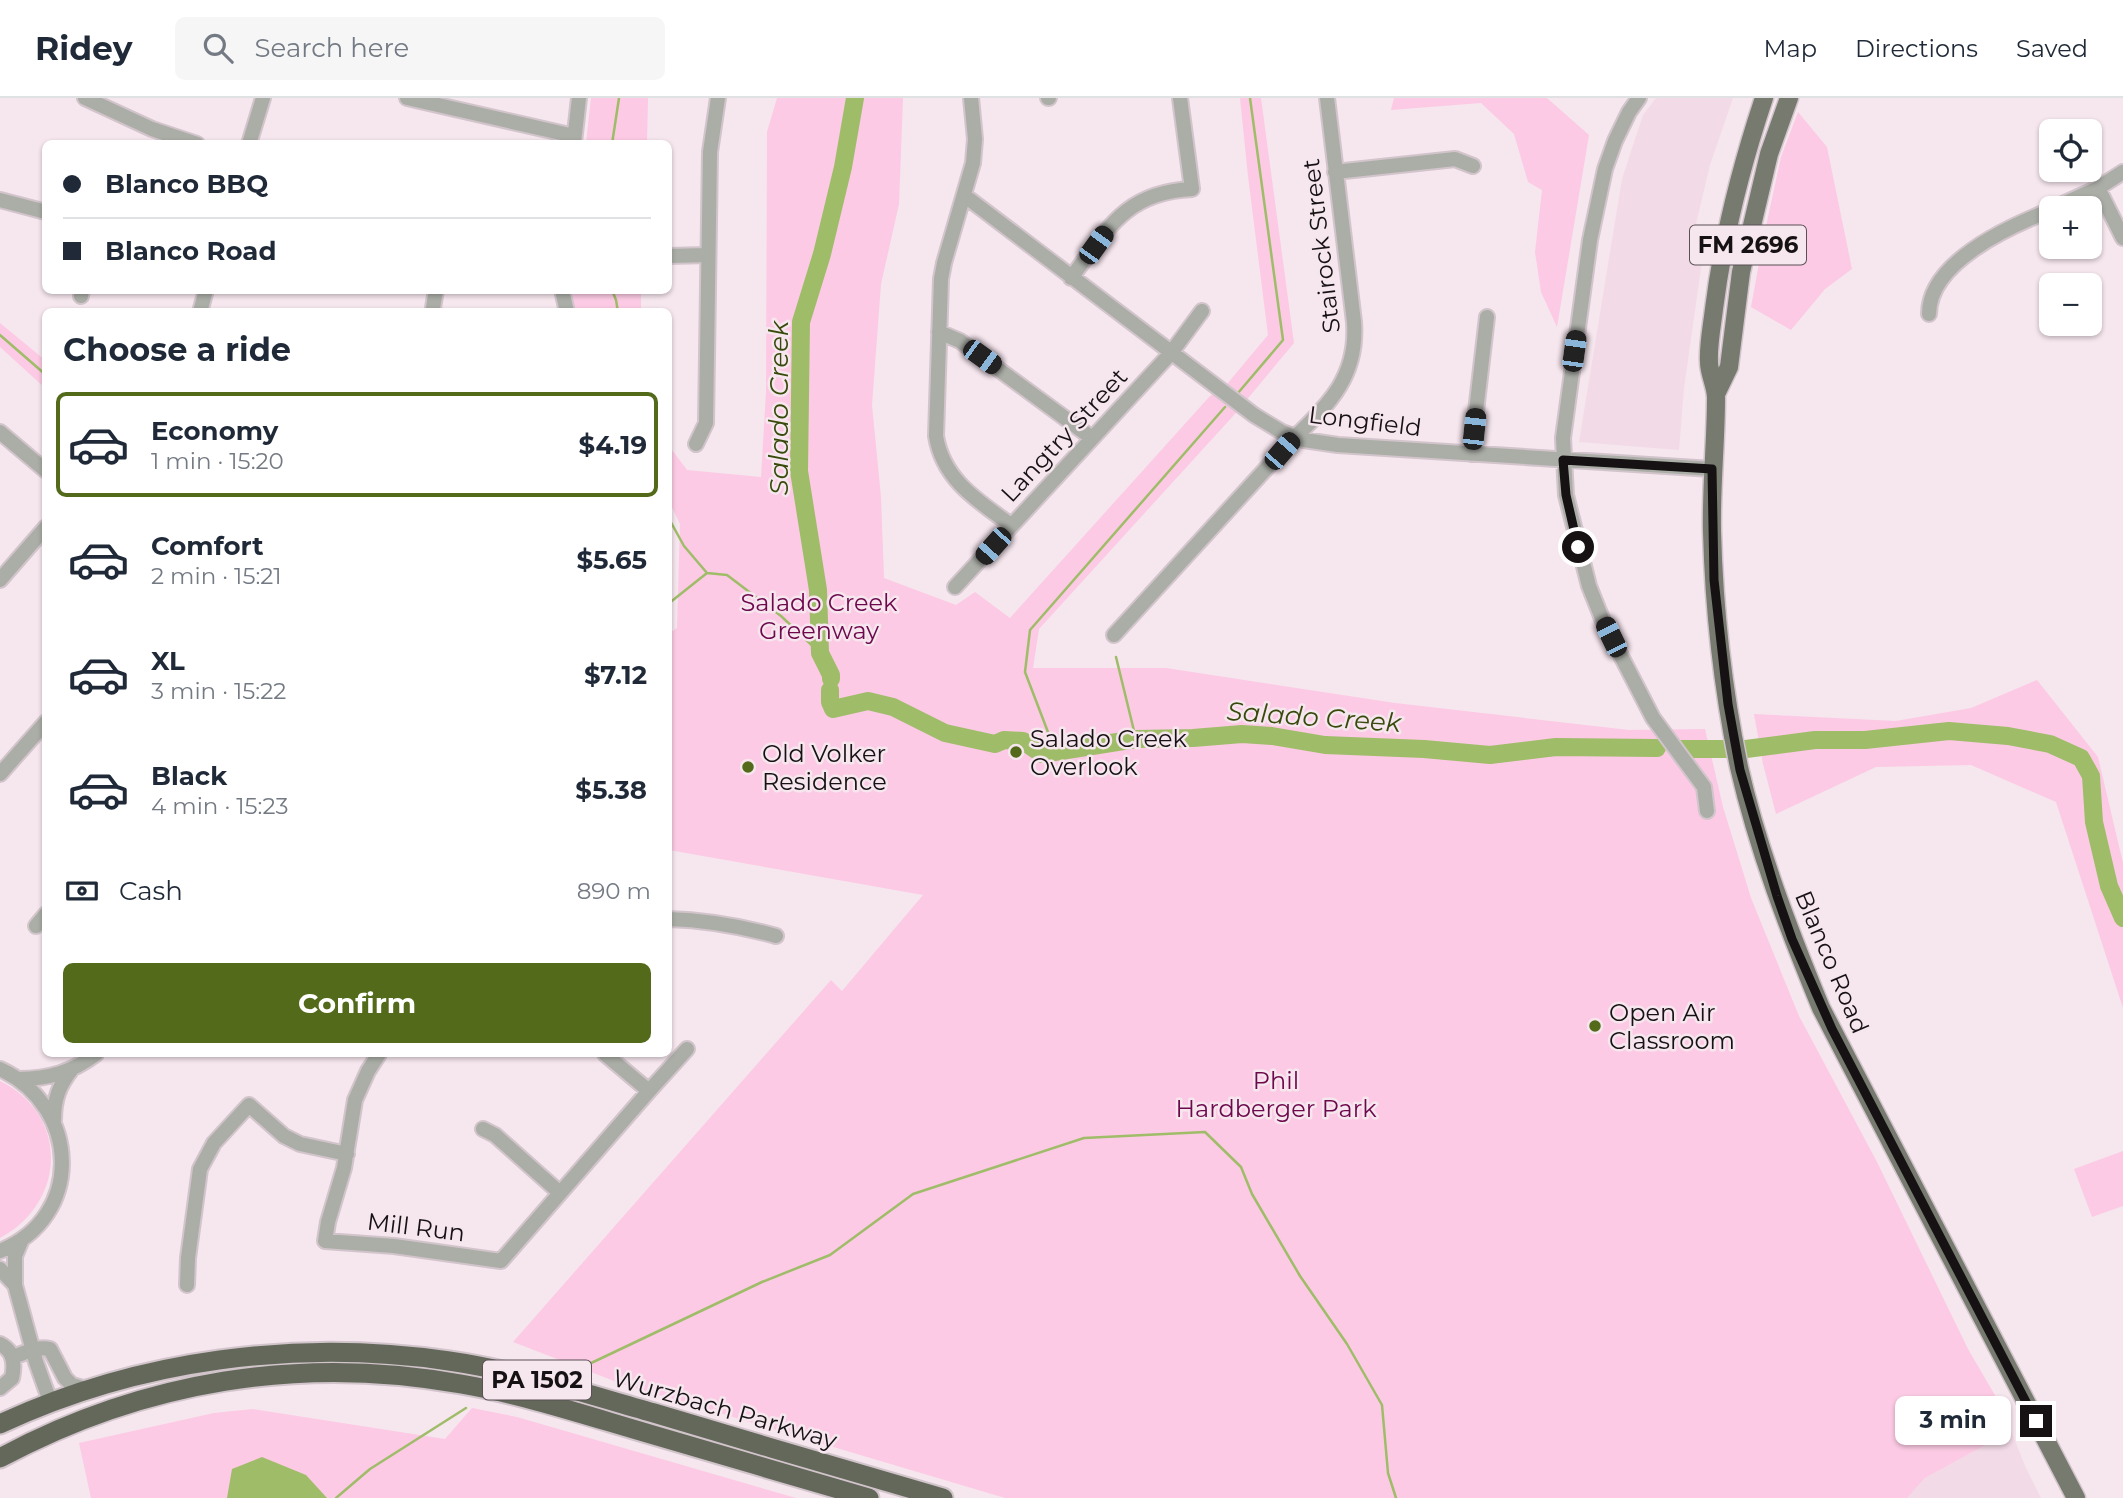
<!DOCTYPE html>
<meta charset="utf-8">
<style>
:root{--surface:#fff;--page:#f6f6f7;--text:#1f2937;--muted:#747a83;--line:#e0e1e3;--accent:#536a1b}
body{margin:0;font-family:Montserrat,sans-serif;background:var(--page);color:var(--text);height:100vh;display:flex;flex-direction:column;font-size:26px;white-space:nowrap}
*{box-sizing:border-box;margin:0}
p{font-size:23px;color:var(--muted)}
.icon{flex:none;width:38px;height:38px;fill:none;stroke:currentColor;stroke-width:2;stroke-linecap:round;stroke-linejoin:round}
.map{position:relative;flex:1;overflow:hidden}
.panel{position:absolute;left:42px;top:210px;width:630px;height:749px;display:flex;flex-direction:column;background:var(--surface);border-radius:10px;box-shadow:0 2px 5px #0004}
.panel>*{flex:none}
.hud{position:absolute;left:42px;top:42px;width:630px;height:154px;border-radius:10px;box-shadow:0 2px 5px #0004;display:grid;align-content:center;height:154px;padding:0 21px;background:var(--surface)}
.tools{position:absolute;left:2039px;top:21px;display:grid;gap:14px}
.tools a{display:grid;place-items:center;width:63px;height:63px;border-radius:10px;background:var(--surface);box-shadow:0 2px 5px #0004;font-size:35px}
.end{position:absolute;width:32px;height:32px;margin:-16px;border:9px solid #161113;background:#fff;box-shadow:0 0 0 4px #fff}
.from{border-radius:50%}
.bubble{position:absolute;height:49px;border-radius:10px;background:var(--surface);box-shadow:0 2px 5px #0004;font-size:23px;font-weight:700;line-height:49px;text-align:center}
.car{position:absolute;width:21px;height:42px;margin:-21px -10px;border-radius:9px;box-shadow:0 0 5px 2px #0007;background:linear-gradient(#222 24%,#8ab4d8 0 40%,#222 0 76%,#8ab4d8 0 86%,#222 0)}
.hud b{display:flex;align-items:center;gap:24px;height:66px;font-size:26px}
.hud b+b{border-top:2px solid var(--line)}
.hud i{width:18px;height:18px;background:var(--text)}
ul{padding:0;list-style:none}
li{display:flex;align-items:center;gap:21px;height:105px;margin:0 14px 10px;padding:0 7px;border:4px solid transparent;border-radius:10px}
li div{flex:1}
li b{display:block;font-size:26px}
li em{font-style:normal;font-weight:700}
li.selected{border-color:var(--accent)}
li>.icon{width:63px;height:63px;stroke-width:1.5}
h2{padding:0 21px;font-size:32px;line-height:84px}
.pay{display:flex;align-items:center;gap:18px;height:77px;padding:0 21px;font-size:26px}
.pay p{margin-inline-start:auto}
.cta{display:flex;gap:14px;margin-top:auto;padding:14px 21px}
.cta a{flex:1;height:80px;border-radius:10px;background:var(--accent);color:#fff;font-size:28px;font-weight:700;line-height:80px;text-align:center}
header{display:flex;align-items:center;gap:42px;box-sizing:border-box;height:98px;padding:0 35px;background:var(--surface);border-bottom:2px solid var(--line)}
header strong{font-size:33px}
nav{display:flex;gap:38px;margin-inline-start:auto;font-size:24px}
.search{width:490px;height:63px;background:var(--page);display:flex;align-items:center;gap:18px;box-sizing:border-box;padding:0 24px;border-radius:10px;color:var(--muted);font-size:26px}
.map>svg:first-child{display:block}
.built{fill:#f2dae6}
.green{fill:#fccae4}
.water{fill:#9fbc68}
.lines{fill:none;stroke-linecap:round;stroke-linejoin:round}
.stream{stroke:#9fbc68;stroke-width:2.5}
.river{stroke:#9fbc68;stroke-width:18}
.minor-casing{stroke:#d2c4cb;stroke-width:18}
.major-casing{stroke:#d2c4cb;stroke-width:21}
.highway-casing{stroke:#d2c4cb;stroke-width:23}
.minor{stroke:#abada7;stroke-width:14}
.major{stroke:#767a6f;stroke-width:18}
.highway{stroke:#63685b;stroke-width:19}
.route{stroke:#161113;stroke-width:9}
.poi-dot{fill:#536a1b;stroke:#f6e6ee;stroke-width:2.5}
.labels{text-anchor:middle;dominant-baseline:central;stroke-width:5;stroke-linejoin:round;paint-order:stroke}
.shield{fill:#f6e6ee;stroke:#595155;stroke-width:2}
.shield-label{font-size:23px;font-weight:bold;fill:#161113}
.street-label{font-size:24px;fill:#161113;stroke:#f6e6ee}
.park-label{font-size:24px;fill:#6e084d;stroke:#f6e6ee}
.poi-label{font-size:24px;fill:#161113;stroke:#f6e6ee;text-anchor:start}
.water-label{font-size:26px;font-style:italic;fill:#384a0b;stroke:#f6e6ee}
</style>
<header>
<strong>Ridey</strong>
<div class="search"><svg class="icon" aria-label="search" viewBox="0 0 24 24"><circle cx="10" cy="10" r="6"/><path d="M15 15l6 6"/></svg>Search here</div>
<nav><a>Map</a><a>Directions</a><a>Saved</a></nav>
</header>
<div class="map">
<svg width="2123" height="1400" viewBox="0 0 2123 1400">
<rect width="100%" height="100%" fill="#f6e6ee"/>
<path class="built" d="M 1656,0 L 1733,0 L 1710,67 L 1689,155 L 1703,156 L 1684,290 L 1679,352 L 1579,344 L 1622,81 L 1643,17 Z
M 2011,1333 L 2026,1370 L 2041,1400 L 1907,1400 L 1925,1380 Z"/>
<path class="green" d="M 591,0 L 648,0 L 647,45 L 586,45 Z
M 777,0 L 903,0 L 899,106 L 881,186 L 872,307 L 881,399 L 884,480 L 956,507 L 975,494 L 1010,520 L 1210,298 L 1227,286 L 1268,237 L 1248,78 L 1240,0 L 1261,0 L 1294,245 L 1234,317 L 1039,531 L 1033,570 L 1166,570 L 1395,605 L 1629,632 L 1705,631 L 1723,709 L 1740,764 L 1751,800 L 1799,918 L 1877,1064 L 1968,1251 L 2003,1311 L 2011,1333 L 1925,1380 L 1907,1400 L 1005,1400 L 622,1286 L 513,1244 L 831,882 L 842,893 L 923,797 L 669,752 L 668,536 L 677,530 L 680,426 L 669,403 L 669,348 L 687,372 L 761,379 L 766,294 L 767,34 Z
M 1394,0 L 1547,0 L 1589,37 L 1557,229 L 1541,194 L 1535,154 L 1542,92 L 1528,84 L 1514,36 L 1481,5 L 1391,12 Z
M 1798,14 L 1827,49 L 1852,171 L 1825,191 L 1791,232 L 1751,209 L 1765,133 L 1781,59 Z
M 572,193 L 641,193 L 641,213 L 574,213 Z
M 0,225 L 45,262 L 45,290 L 0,249 Z
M 2037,582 L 2098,659 L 2123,765 L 2123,910 L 2056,704 L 1971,667 L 1876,669 L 1776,716 L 1763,666 L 1754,616 L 1896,623 L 1971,610 Z
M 0,983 C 70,1017 66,1105 0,1140 Z
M 2123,1053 L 2123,1108 L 2092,1119 L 2074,1071 Z
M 472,1310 L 517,1319 L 796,1400 L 91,1400 L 79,1345 L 214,1315 L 253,1311 L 445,1341 Z"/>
<path class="water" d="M 262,1359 L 306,1377 L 327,1400 L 227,1400 L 232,1371 Z"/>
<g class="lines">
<path class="stream" d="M 612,46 L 619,0
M 612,192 L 616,202 L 618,214
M 0,237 L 46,277
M 1238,295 L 1283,242 L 1250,0
M 668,419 L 684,448 L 707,475 L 727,477 L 781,518 L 820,555
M 668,506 L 707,475
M 1116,559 L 1136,641
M 1056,655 L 1025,574 L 1030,532 L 1225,309
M 568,1276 L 762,1184 L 830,1157 L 913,1096 L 1084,1040 L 1205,1034 L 1241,1069 L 1252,1096 L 1300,1178 L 1347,1246 L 1382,1307 L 1388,1375 L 1396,1400
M 336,1400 L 370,1371 L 466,1310"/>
<path class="river" d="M 831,581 L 831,577 L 820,555 L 818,492 L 799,373 L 801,224 L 822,156 L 843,69 L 855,0
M 830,592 L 830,604 L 833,611 L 868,603 L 893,609 L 945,635 L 995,646 L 1004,642 L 1023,643 L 1042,656 L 1136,641 L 1193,640 L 1242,636 L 1272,638 L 1325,647 L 1424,651 L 1490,657 L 1556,649 L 1657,650
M 1682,651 L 1746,651 L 1815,642 L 1865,642 L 1949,633 L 2008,638 L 2050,646 L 2081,660 L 2091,678 L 2094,724 L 2109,788 L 2123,820"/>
<defs>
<path id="minor" d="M 85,0 L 152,31 L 197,46
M 407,0 L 574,38
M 971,0 L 975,41 L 973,65 L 944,165 L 941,181 L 936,338 C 943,382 978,403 1011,427
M 1048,0 L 1049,0
M 1639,0 L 1629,14 L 1615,43 L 1605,71 L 1590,142 L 1563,340 L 1566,397 L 1589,488 L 1603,523 L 1653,620 L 1704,689 L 1707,713
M 574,44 L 579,0
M 249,46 L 263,0
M 1335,74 L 1455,61 L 1473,68
M 2098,90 L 2123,140
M 965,98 L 1254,317 L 1282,334 L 1304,342 L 1338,347 L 1712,371
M 0,102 L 46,114
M 2054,110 L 2098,90 L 2123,74
M 668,158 L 708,157
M 1071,180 C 1107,132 1125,94 1192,91 L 1180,0
M 562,192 L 567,214
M 81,198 L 82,192
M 433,210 L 436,192
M 200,214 L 206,192
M 1929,216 C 1929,164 2010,128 2051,112
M 939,234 L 960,243 L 1092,340
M 0,334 L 46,373
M 696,346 L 706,325 L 710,54 L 718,0
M 1471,356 L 1487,219
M 0,482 L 46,429
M 955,489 L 1171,255 L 1202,213
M 1114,537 L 1295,339 C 1331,305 1358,276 1354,224 L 1327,0
M 0,676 L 46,624
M 668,821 C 706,822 740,828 776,838
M 36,828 L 46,816
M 379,956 L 368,973 L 355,1002 L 344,1070 L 328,1124 L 325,1143 L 394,1148 L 501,1163 L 649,993 L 687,951
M 605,956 L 649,993
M 0,971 C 80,1008 85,1119 0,1153
M 19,981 C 49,981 72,974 96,956
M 54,1022 C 54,1001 59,987 72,971
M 483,1031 L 495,1037 L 560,1095
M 22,1141 L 15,1158 L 15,1187 L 36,1264 L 51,1306
M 0,1171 L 15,1187
M 187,1187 L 188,1160 L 200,1071 L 214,1045 L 249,1007 L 284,1038 L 300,1046 L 347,1056
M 0,1246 C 14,1253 15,1266 12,1280 L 0,1290
M 13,1259 C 25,1255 37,1248 50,1251 L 65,1280 L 72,1287 L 90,1292"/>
<path id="major" d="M 1764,0 C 1741,69 1723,139 1714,211 C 1712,228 1708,247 1709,264 C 1709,276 1716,288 1716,300 C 1716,344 1711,388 1712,433 C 1714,512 1723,592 1739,669 C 1758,752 1789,832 1821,910 L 2076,1400
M 1716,296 L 1729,269 L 1741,174 L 1769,56 L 1789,0"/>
<path id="highway" d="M 0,1326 C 139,1261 298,1241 449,1263 C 519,1273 586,1296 654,1315 C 750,1344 847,1372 943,1400
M 0,1360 C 143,1283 301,1257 461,1286 C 525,1297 588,1318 650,1336 C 723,1357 796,1379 869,1400"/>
</defs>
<use href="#minor" class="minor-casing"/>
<use href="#major" class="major-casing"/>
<use href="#highway" class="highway-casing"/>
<use href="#minor" class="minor"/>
<use href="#major" class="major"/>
<use href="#highway" class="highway"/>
</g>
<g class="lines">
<path class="route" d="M 1578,449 L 1566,397 L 1563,362 L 1712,371 L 1714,482 L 1728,606 L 1740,672 L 1777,798 L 1792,841 L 1832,931 L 2036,1323"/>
</g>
<g class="poi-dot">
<circle cx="1016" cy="654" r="7"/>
<circle cx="748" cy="669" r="7"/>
<circle cx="1595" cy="928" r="7"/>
</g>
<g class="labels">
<g class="shield">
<rect x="1690" y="127.5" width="116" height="39" rx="5"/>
<rect x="483" y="1262.5" width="108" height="39" rx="5"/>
</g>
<g class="shield-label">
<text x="1748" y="147">FM 2696</text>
<text x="537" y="1282">PA 1502</text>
</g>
<g class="street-label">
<text transform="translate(1321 148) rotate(-97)">Stairock Street</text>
<text transform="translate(1365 323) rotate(7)">Longfield</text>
<text transform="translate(1064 337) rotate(-47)">Langtry Street</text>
<text transform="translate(1832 864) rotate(67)">Blanco Road</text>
<text transform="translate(416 1129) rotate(7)">Mill Run</text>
<text transform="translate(725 1311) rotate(16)">Wurzbach Parkway</text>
</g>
<g class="park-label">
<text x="819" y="504">Salado Creek<tspan x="819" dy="28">Greenway</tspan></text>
<text x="1276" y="982">Phil<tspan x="1276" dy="28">Hardberger Park</tspan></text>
</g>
<g class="poi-label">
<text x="1030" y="640">Salado Creek<tspan x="1030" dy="28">Overlook</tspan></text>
<text x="762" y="655">Old Volker<tspan x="762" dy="28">Residence</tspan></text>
<text x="1609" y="914">Open Air<tspan x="1609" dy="28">Classroom</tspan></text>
</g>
<g class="water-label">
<text transform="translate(779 310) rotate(-90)">Salado Creek</text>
<text transform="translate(1314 619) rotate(4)">Salado Creek</text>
</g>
</g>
</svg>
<div class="tools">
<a><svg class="icon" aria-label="locate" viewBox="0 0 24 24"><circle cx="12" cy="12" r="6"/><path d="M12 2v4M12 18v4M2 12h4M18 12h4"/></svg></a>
<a>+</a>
<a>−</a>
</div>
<i class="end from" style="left:1578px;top:449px"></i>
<i class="end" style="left:2036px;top:1323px"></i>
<div class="bubble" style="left:1895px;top:1298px;width:116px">3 min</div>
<i class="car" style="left:1096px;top:147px;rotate:36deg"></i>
<i class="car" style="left:1574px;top:253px;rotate:8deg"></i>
<i class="car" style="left:982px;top:259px;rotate:126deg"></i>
<i class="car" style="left:1474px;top:331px;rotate:6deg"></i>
<i class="car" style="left:1282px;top:353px;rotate:41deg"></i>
<i class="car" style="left:993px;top:448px;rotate:222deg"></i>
<i class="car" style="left:1611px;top:539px;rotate:334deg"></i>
<div class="hud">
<b><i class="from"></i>Blanco BBQ</b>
<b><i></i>Blanco Road</b>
</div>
<section class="panel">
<h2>Choose a ride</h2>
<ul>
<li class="selected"><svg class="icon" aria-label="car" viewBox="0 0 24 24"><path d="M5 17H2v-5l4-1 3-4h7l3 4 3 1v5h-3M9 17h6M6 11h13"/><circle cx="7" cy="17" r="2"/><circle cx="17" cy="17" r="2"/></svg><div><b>Economy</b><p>1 min · 15:20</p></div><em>$4.19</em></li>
<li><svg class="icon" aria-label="car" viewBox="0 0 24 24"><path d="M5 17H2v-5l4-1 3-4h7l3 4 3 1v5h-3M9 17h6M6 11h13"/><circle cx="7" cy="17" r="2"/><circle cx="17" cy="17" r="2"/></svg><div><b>Comfort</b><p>2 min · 15:21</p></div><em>$5.65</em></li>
<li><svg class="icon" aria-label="car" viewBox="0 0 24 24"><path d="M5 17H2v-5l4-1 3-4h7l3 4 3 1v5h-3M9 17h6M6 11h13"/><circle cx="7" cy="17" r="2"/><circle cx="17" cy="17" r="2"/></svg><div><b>XL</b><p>3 min · 15:22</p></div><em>$7.12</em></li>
<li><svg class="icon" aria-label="car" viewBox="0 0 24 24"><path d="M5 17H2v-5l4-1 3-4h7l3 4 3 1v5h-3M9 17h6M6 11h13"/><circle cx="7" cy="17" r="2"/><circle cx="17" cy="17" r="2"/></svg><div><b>Black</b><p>4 min · 15:23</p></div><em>$5.38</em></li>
</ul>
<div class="pay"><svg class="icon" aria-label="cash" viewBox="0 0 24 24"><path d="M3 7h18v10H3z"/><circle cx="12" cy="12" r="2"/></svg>Cash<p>890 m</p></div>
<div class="cta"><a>Confirm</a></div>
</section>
</div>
